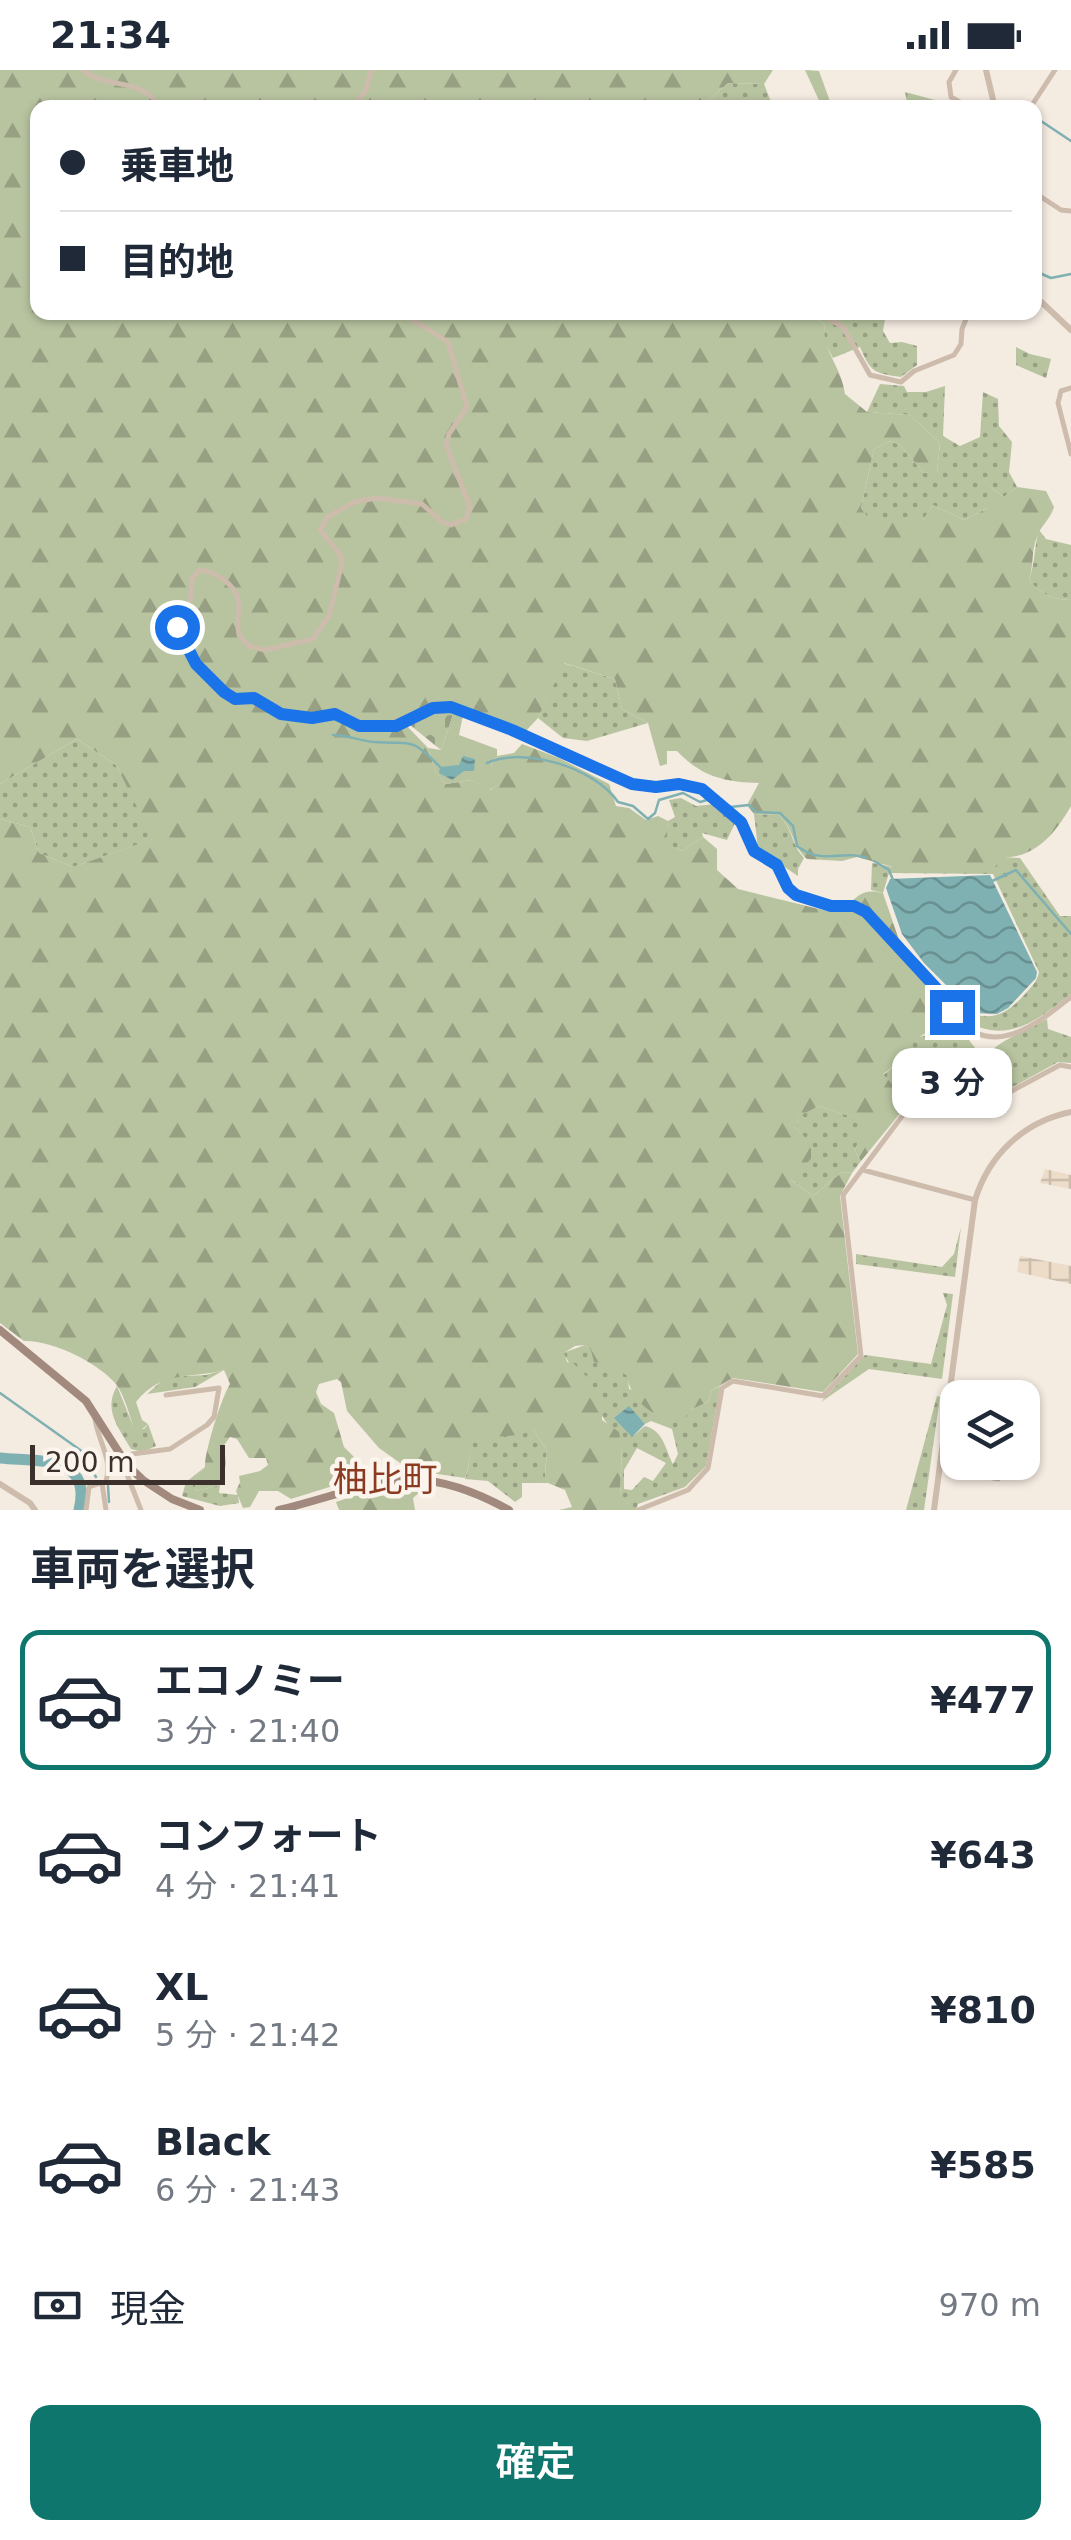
<!DOCTYPE html>
<html lang="ja">
<meta charset="utf-8">
<style>
:root{--surface:#fff;--page:#f6f6f7;--text:#1f2937;--muted:#747a83;--line:#e0e1e3;--accent:#0f766e}
body{margin:0;font-family:"DejaVu Sans","Noto Sans JP",sans-serif;background:var(--page);color:var(--text);height:100vh;display:flex;flex-direction:column;font-size:38px;white-space:nowrap}
*{box-sizing:border-box;margin:0}
p{font-size:32px;color:var(--muted)}
.icon{flex:none;width:55px;height:55px;fill:none;stroke:currentColor;stroke-width:2;stroke-linecap:round;stroke-linejoin:round}
.map{position:relative;height:1440px;overflow:hidden}
.sheet{display:flex;flex-direction:column;background:var(--surface);flex:1}
.sheet>*{flex:none}
.hud{position:absolute;left:30px;top:30px;width:1012px;height:220px;border-radius:20px;box-shadow:0 2px 8px #0004;display:grid;align-content:center;height:220px;padding:0 30px;background:var(--surface)}
.tools{position:absolute;left:940px;top:1310px;display:grid;gap:20px}
.tools a{display:grid;place-items:center;width:100px;height:100px;border-radius:20px;background:var(--surface);box-shadow:0 2px 8px #0004;font-size:50px}
.scale{position:absolute;left:30px;bottom:25px;width:195px;box-sizing:border-box;padding-left:10px;border:5px solid #3b302b;border-top:0;font-size:28px;line-height:35px;white-space:nowrap;color:#3b302b;-webkit-text-stroke:8px #fbf5ee;paint-order:stroke}
.end{position:absolute;width:45px;height:45px;margin:-22px;border:12px solid #1a73e8;background:#fff;box-shadow:0 0 0 5px #fff}
.from{border-radius:50%}
.bubble{position:absolute;height:70px;border-radius:20px;background:var(--surface);box-shadow:0 2px 8px #0004;font-size:32px;font-weight:600;line-height:70px;text-align:center}
.hud b{display:flex;align-items:center;gap:35px;height:95px;font-size:38px}
.hud b+b{border-top:2px solid var(--line)}
.hud i{width:25px;height:25px;background:var(--text)}
ul{padding:0;list-style:none}
li{display:flex;align-items:center;gap:30px;height:140px;margin:0 20px 15px;padding:0 10px;border:5px solid transparent;border-radius:20px}
li div{flex:1}
li b{display:block;font-size:38px}
li em{font-style:normal;font-weight:600}
li.selected{border-color:var(--accent)}
li>.icon{width:90px;height:90px;stroke-width:1.5}
h2{padding:0 30px;font-size:45px;line-height:120px}
.pay{display:flex;align-items:center;gap:25px;height:110px;padding:0 30px;font-size:38px}
.pay p{margin-inline-start:auto}
.button{display:flex;gap:20px;margin-top:auto;padding:20px 30px}
.button a{flex:1;height:115px;border-radius:20px;background:var(--accent);color:#fff;font-size:40px;font-weight:600;line-height:115px;text-align:center}
.status{display:flex;justify-content:space-between;align-items:center;height:70px;padding:0 50px;background:var(--surface);direction:ltr}
.status svg{height:28px;fill:currentColor}
.map>svg:first-child{display:block}
.grass{fill:url(#grass-dots);fill-rule:evenodd}
.forest{fill:url(#forest-firs)}
.cemetery{fill:url(#cemetery-stones)}
.garden{fill:#b8c4a0}
.plaza{fill:url(#plaza-grid)}
.water{fill:url(#water-waves)}
.lines{fill:none;stroke-linecap:round;stroke-linejoin:round}
.stream{stroke:#7fb0b2;stroke-width:2.5}
.river{stroke:#7fb0b2;stroke-width:11}
.minor{stroke:#cdbbac;stroke-width:5}
.tertiary{stroke:#cdbbac;stroke-width:6}
.secondary{stroke:#a18a7d;stroke-width:8}
.route{stroke:#1a73e8;stroke-width:12}
.labels{text-anchor:middle;dominant-baseline:central;stroke-width:9;stroke-linejoin:round;paint-order:stroke}
.quarter-label{font-size:35px;fill:#8c3b22;stroke:#fbf5ee}
</style>
<div class="status"><b>21:34</b><svg viewBox="0 0 49 12"><path d="M0 12V9h3v3zM5 12V6h3v6zM10 12V3h3v9zM15 12V0h3v12zM26 1h20v11H26zM47 4h2v5h-2z"/></svg></div>
<div class="map">
<svg width="1071" height="1440" viewBox="0 0 1071 1440">
<defs>
<pattern id="grass-dots" width="8" height="8" patternUnits="userSpaceOnUse" patternTransform="scale(2.5)"><rect width="8" height="8" fill="#b8c4a0"/><path d="M2 2h.1M6 6h.1" fill="none" stroke="#97a083" stroke-width="1.8" stroke-linecap="round"/></pattern>
<pattern id="forest-firs" width="22" height="20" patternUnits="userSpaceOnUse" patternTransform="scale(2.5)"><rect width="22" height="20" fill="#b8c4a0"/><path d="M5 1l3.5 6h-7zM16 11l3.5 6h-7z" fill="#97a083"/></pattern>
<pattern id="cemetery-stones" width="16" height="16" patternUnits="userSpaceOnUse" patternTransform="scale(2.5)"><rect width="16" height="16" fill="#b8c4a0"/><path d="M2 7V4a2 2 0 0 1 4 0v3zM10 15v-3a2 2 0 0 1 4 0v3z" fill="#97a083"/></pattern>
<pattern id="plaza-grid" width="8" height="8" patternUnits="userSpaceOnUse" patternTransform="scale(2.5)"><rect width="8" height="8" fill="#ecdcc8"/><path d="M0 4h8M4 0v8" fill="none" stroke="#cbbdac"/></pattern>
<pattern id="water-waves" width="16" height="10" patternUnits="userSpaceOnUse" patternTransform="scale(2.5)"><rect width="16" height="10" fill="#7fb0b2"/><path d="M0 5q4-4 8 0t8 0" fill="none" stroke="#699091"/></pattern>
</defs>
<rect width="100%" height="100%" fill="#f4ebe1"/>
<path class="grass" d="M 728,13 L 764,14 L 773,37 L 700,38 Z
M 905,22 L 946,33 L 946,37 L 908,37 Z
M 806,243 L 886,243 L 883,261 L 890,273 L 902,272 L 917,276 L 917,295 L 901,307 C 874,303 871,303 860,277 L 833,288 L 823,269 L 825,254 Z
M 1016,277 L 1030,284 L 1051,289 L 1046,308 L 1016,295 Z
M 880,314 L 904,316 L 907,322 L 926,322 L 945,316 L 943,366 L 960,376 L 980,367 L 983,322 L 998,329 L 999,356 L 1012,372 L 1009,402 L 1017,417 L 1004,427 L 990,417 L 988,438 L 964,450 L 933,435 L 922,452 L 871,453 L 861,438 L 874,379 L 890,371 L 900,375 L 924,403 L 937,401 L 940,373 L 910,345 L 867,342 Z
M 1039,460 L 1046,469 L 1071,475 L 1071,530 C 1055,530 1041,525 1029,510 C 1035,493 1034,478 1039,460 Z
M 563,593 L 615,609 L 622,639 L 648,653 L 587,671 L 563,668 L 538,648 Z
M 77,669 L 116,695 L 154,769 L 73,797 L 39,783 L 30,757 L 0,749 L 0,714 Z
M 681,728 L 696,736 L 715,734 L 735,753 L 727,770 L 702,763 L 703,767 L 682,781 L 665,774 L 668,751 L 675,747 L 669,730 Z
M 754,744 L 779,745 C 793,759 791,774 804,788 L 798,799 L 798,806 L 758,779 Z
M 1004,787 L 1020,788 L 1060,846 L 1071,846 L 1071,924 C 1034,953 1005,976 961,948 L 965,940 C 991,954 1008,943 1025,924 C 1032,916 1037,912 1039,902 L 993,804 L 889,803 L 883,823 L 871,820 L 872,793 L 893,797 Z
M 1047,949 L 1048,959 L 1071,967 L 1071,993 L 1058,992 L 980,1035 L 928,1007 L 897,1047 L 883,1005 C 918,981 898,957 953,968 L 957,954 L 978,982 L 988,984 C 1002,969 1028,960 1047,949 Z
M 819,1036 L 865,1051 L 855,1081 L 861,1091 L 852,1103 L 842,1102 L 813,1126 L 790,1109 L 811,1089 L 810,1074 L 796,1058 L 799,1045 Z
M 961,1157 L 955,1207 L 856,1194 L 856,1184 L 942,1197 L 954,1184 Z
M 943,1223 L 953,1224 L 942,1309 L 869,1299 L 821,1332 L 865,1285 L 931,1294 L 947,1235 Z
M 585,1275 L 628,1306 L 629,1319 L 690,1340 L 708,1332 L 712,1320 L 720,1316 L 706,1396 L 685,1417 L 638,1434 L 636,1440 L 629,1440 L 629,1434 L 620,1427 L 622,1378 L 563,1283 ZM 638,1347 L 645,1354 L 651,1351 L 672,1359 L 678,1384 L 673,1394 C 665,1379 664,1361 645,1356 L 632,1367 ZM 637,1378 L 666,1393 L 653,1411 L 644,1407 L 632,1420 L 624,1419 L 624,1400 Z
M 224,1300 L 195,1317 L 147,1324 L 166,1307 L 206,1305 Z
M 117,1316 L 134,1358 L 144,1359 L 148,1354 L 156,1376 L 143,1382 L 131,1379 C 118,1357 103,1340 117,1316 Z
M 937,1326 L 940,1327 L 924,1440 L 906,1440 Z
M 533,1359 L 547,1380 L 545,1405 L 548,1413 L 522,1413 L 522,1427 L 515,1432 L 488,1411 L 465,1409 C 471,1393 468,1381 474,1368 Z
M 205,1397 L 195,1409 L 196,1421 L 220,1415 L 219,1423 L 238,1425 L 239,1433 L 220,1436 L 182,1426 L 186,1412 Z"/>
<path class="forest" d="M 0,0 L 773,0 L 764,14 L 728,13 L 700,38 L 38,38 L 38,242 L 806,243 L 825,254 C 821,280 841,295 845,324 L 867,342 L 910,345 L 940,373 L 937,402 L 924,403 L 900,375 L 890,371 L 874,379 L 861,438 L 871,452 L 922,452 L 933,435 L 964,450 L 988,438 L 987,418 L 990,417 L 1004,427 L 1017,417 L 1046,421 L 1054,437 C 1050,450 1041,455 1037,467 C 1031,482 1034,495 1029,510 C 1041,525 1055,530 1071,530 L 1071,736 C 1056,762 1036,788 1004,787 L 993,799 L 893,797 L 857,787 L 842,791 L 807,789 C 791,774 795,761 779,745 L 754,744 L 747,735 L 759,713 C 724,712 702,707 677,681 L 667,681 L 667,694 L 660,696 L 648,653 L 622,639 L 615,609 L 564,593 L 538,648 L 524,663 L 454,634 L 436,632 L 411,646 L 407,656 L 428,678 L 436,703 L 446,714 L 472,710 L 490,720 L 499,714 L 491,695 L 497,686 L 514,683 L 522,674 L 559,688 L 609,714 L 616,736 L 629,738 L 646,750 L 658,746 L 668,751 L 666,774 L 682,781 L 703,767 L 717,779 L 717,800 L 738,819 L 827,841 L 845,840 C 856,825 864,818 883,823 L 898,867 L 917,891 L 965,940 L 953,968 L 945,972 L 926,963 C 902,976 905,990 883,1004 L 900,1023 L 894,1034 L 897,1047 L 861,1091 L 855,1081 L 864,1051 L 819,1036 L 799,1046 L 796,1058 L 811,1074 L 811,1089 L 791,1110 L 813,1126 L 842,1102 L 852,1103 L 840,1126 L 858,1284 L 823,1322 L 733,1308 L 712,1320 L 708,1332 L 690,1340 L 685,1348 C 659,1354 630,1332 627,1305 L 594,1292 L 591,1280 L 585,1275 L 575,1276 L 564,1283 L 567,1292 L 574,1294 L 590,1310 L 589,1324 L 602,1334 L 602,1350 L 619,1362 L 622,1378 L 620,1426 L 629,1434 L 629,1440 L 559,1440 L 572,1437 L 565,1420 L 548,1413 L 545,1406 L 547,1380 L 533,1359 L 521,1365 L 475,1368 C 468,1381 471,1393 465,1408 L 410,1400 L 379,1378 L 347,1341 L 341,1312 L 337,1309 L 319,1314 L 316,1322 L 321,1334 L 334,1343 L 344,1377 L 371,1404 L 291,1429 L 278,1421 L 259,1421 L 250,1437 L 243,1438 L 236,1421 L 240,1412 L 239,1406 L 260,1401 L 268,1395 L 266,1388 L 249,1388 L 237,1369 L 230,1367 L 224,1375 L 226,1394 L 220,1415 L 196,1421 L 195,1409 L 205,1397 C 204,1383 222,1326 230,1314 L 224,1300 C 187,1310 163,1299 136,1332 L 142,1350 L 148,1354 L 141,1360 L 134,1359 C 130,1346 124,1325 116,1314 C 97,1292 52,1270 24,1271 L 0,1253 L 0,749 L 30,757 L 39,783 L 73,797 L 153,769 L 116,695 L 77,669 L 0,714 Z
M 805,0 L 819,1 L 832,37 L 822,37 Z
M 413,1416 L 431,1418 L 431,1422 L 420,1422 L 413,1428 L 415,1440 L 339,1440 L 336,1432 L 365,1422 Z"/>
<path class="cemetery" d="M 438,639 L 454,642 L 441,680 L 410,655 Z"/>
<path class="garden" d="M 454,642 L 463,645 L 459,665 L 497,679 L 497,686 L 491,695 L 500,714 L 489,720 L 472,710 L 446,714 L 436,703 L 428,678 L 441,680 Z"/>
<path class="plaza" d="M 1045,1099 L 1071,1105 L 1071,1119 L 1040,1113 Z
M 1020,1186 L 1071,1196 L 1071,1214 L 1017,1202 Z
M 963,1393 L 1003,1393 L 1000,1412 L 961,1404 Z"/>
<path class="water" d="M 463,686 L 475,689 L 474,701 L 464,701 L 452,710 L 439,703 L 440,697 L 459,695 Z
M 990,805 L 1037,902 L 1036,908 L 1008,938 L 997,944 L 974,943 L 924,893 L 902,864 L 886,818 L 890,809 Z
M 629,1336 L 645,1354 L 632,1367 L 614,1348 Z"/>
<g class="lines">
<path class="stream" d="M 1004,37 L 1005,38
M 1035,47 L 1071,71
M 1035,201 L 1051,208 L 1071,204
M 333,665 C 348,665 360,671 374,672 C 413,675 410,666 440,697
M 487,693 C 525,676 595,698 618,732 L 633,736 L 648,749 L 655,743 L 659,730 L 683,723 L 700,732 L 707,730
M 730,737 L 749,735 L 756,742 L 780,743 L 793,756 L 797,776 C 823,796 842,779 867,788
M 874,791 L 889,800 L 893,810
M 990,812 L 1016,800 L 1071,864
M 0,1323 L 97,1392 L 93,1402 L 96,1407
M 108,1416 L 109,1432"/>
<path class="river" d="M 0,1388 C 36,1392 93,1384 79,1440"/>
<path class="minor" d="M 83,0 C 110,21 138,5 162,38
M 956,0 L 949,12 L 951,27 L 970,38
M 352,38 L 366,20 L 371,0
M 1030,38 L 1055,0
M 1035,123 L 1061,140 L 1071,141
M 400,242 L 448,272 L 467,337 L 449,364 L 446,375 L 470,437 L 466,449 L 451,455 L 441,451 L 422,434 L 376,428 L 355,432 L 327,447 L 320,460 L 340,484 L 342,493 L 329,546 L 313,569 L 265,580 L 249,576 L 239,565 C 236,553 240,541 238,530 C 236,514 213,501 199,500 L 192,509 L 190,532 L 177,557 L 195,593 L 224,622 L 235,629 L 254,628 L 281,644 L 312,648 L 335,644 L 359,656 L 396,656 L 433,637 L 451,637 L 511,660 L 631,714 L 656,717 L 679,714 L 701,719 L 741,752 L 755,781 L 777,795 L 788,817 L 796,825 L 831,836 L 854,836 L 867,843 C 888,869 912,891 935,917 C 943,927 949,939 957,948 C 994,990 1038,953 1071,927
M 817,242 L 843,257 L 870,305 L 901,312 L 914,301 L 954,285 L 961,274 L 962,259 L 969,242
M 1071,318 L 1061,321 L 1058,333 L 1071,384
M 863,1100 L 975,1130
M 124,1389 L 132,1384 L 170,1379 L 207,1355 L 214,1347 L 219,1318 L 166,1325
M 127,1395 L 126,1402 L 141,1440
M 102,1413 L 106,1440
M 86,1440 L 89,1417 L 106,1411 C 113,1389 98,1371 95,1349
M 638,1440 L 688,1420 L 708,1398 L 722,1318 L 733,1311 L 823,1326 L 861,1286 L 843,1125 L 927,1013 L 982,1037 L 1060,995 L 1071,997"/>
<path class="tertiary" d="M 986,0 L 995,38
M 1035,226 L 1071,260
M 0,1414 L 30,1433 L 35,1440
M 934,1440 L 975,1130 C 989,1085 1023,1052 1071,1042"/>
<path class="secondary" d="M 0,1260 L 86,1331 L 127,1395 L 143,1410 L 172,1429 L 200,1440
M 279,1440 C 377,1416 411,1386 509,1440"/>
</g>
<g class="lines">
<path class="route" d="M 177,557 L 196,594 L 224,622 L 235,629 L 254,628 L 281,644 L 312,648 L 335,644 L 359,656 L 396,656 L 433,638 L 451,637 L 512,660 L 632,714 L 656,717 L 679,714 L 702,719 L 741,752 L 754,781 L 777,795 L 788,818 L 796,825 L 831,836 L 854,836 L 866,842 L 938,920 L 952,942"/>
</g>
<g class="labels">
<g class="quarter-label">
<text x="385" y="1409">柚比町</text>
</g>
</g>
</svg>
<div class="tools">
<a><svg class="icon" aria-label="layers" viewBox="0 0 24 24"><path d="M12 4l9 5-9 5-9-5zM3 14l9 5 9-5"/></svg></a>
</div>
<div class="scale">200 m</div>
<i class="end from" style="left:177px;top:557px"></i>
<i class="end" style="left:952px;top:942px"></i>
<div class="bubble" style="left:892px;top:978px;width:120px">3 分</div>
<div class="hud">
<b><i class="from"></i>乗車地</b>
<b><i></i>目的地</b>
</div>
</div>
<section class="sheet">
<h2>車両を選択</h2>
<ul>
<li class="selected"><svg class="icon" aria-label="car" viewBox="0 0 24 24"><path d="M5 17H2v-5l4-1 3-4h7l3 4 3 1v5h-3M9 17h6M6 11h13"/><circle cx="7" cy="17" r="2"/><circle cx="17" cy="17" r="2"/></svg><div><b>エコノミー</b><p>3 分 · 21:40</p></div><em>¥477</em></li>
<li><svg class="icon" aria-label="car" viewBox="0 0 24 24"><path d="M5 17H2v-5l4-1 3-4h7l3 4 3 1v5h-3M9 17h6M6 11h13"/><circle cx="7" cy="17" r="2"/><circle cx="17" cy="17" r="2"/></svg><div><b>コンフォート</b><p>4 分 · 21:41</p></div><em>¥643</em></li>
<li><svg class="icon" aria-label="car" viewBox="0 0 24 24"><path d="M5 17H2v-5l4-1 3-4h7l3 4 3 1v5h-3M9 17h6M6 11h13"/><circle cx="7" cy="17" r="2"/><circle cx="17" cy="17" r="2"/></svg><div><b>XL</b><p>5 分 · 21:42</p></div><em>¥810</em></li>
<li><svg class="icon" aria-label="car" viewBox="0 0 24 24"><path d="M5 17H2v-5l4-1 3-4h7l3 4 3 1v5h-3M9 17h6M6 11h13"/><circle cx="7" cy="17" r="2"/><circle cx="17" cy="17" r="2"/></svg><div><b>Black</b><p>6 分 · 21:43</p></div><em>¥585</em></li>
</ul>
<div class="pay"><svg class="icon" aria-label="cash" viewBox="0 0 24 24"><path d="M3 7h18v10H3z"/><circle cx="12" cy="12" r="2"/></svg>現金<p>970 m</p></div>
<div class="button"><a>確定</a></div>
</section>
